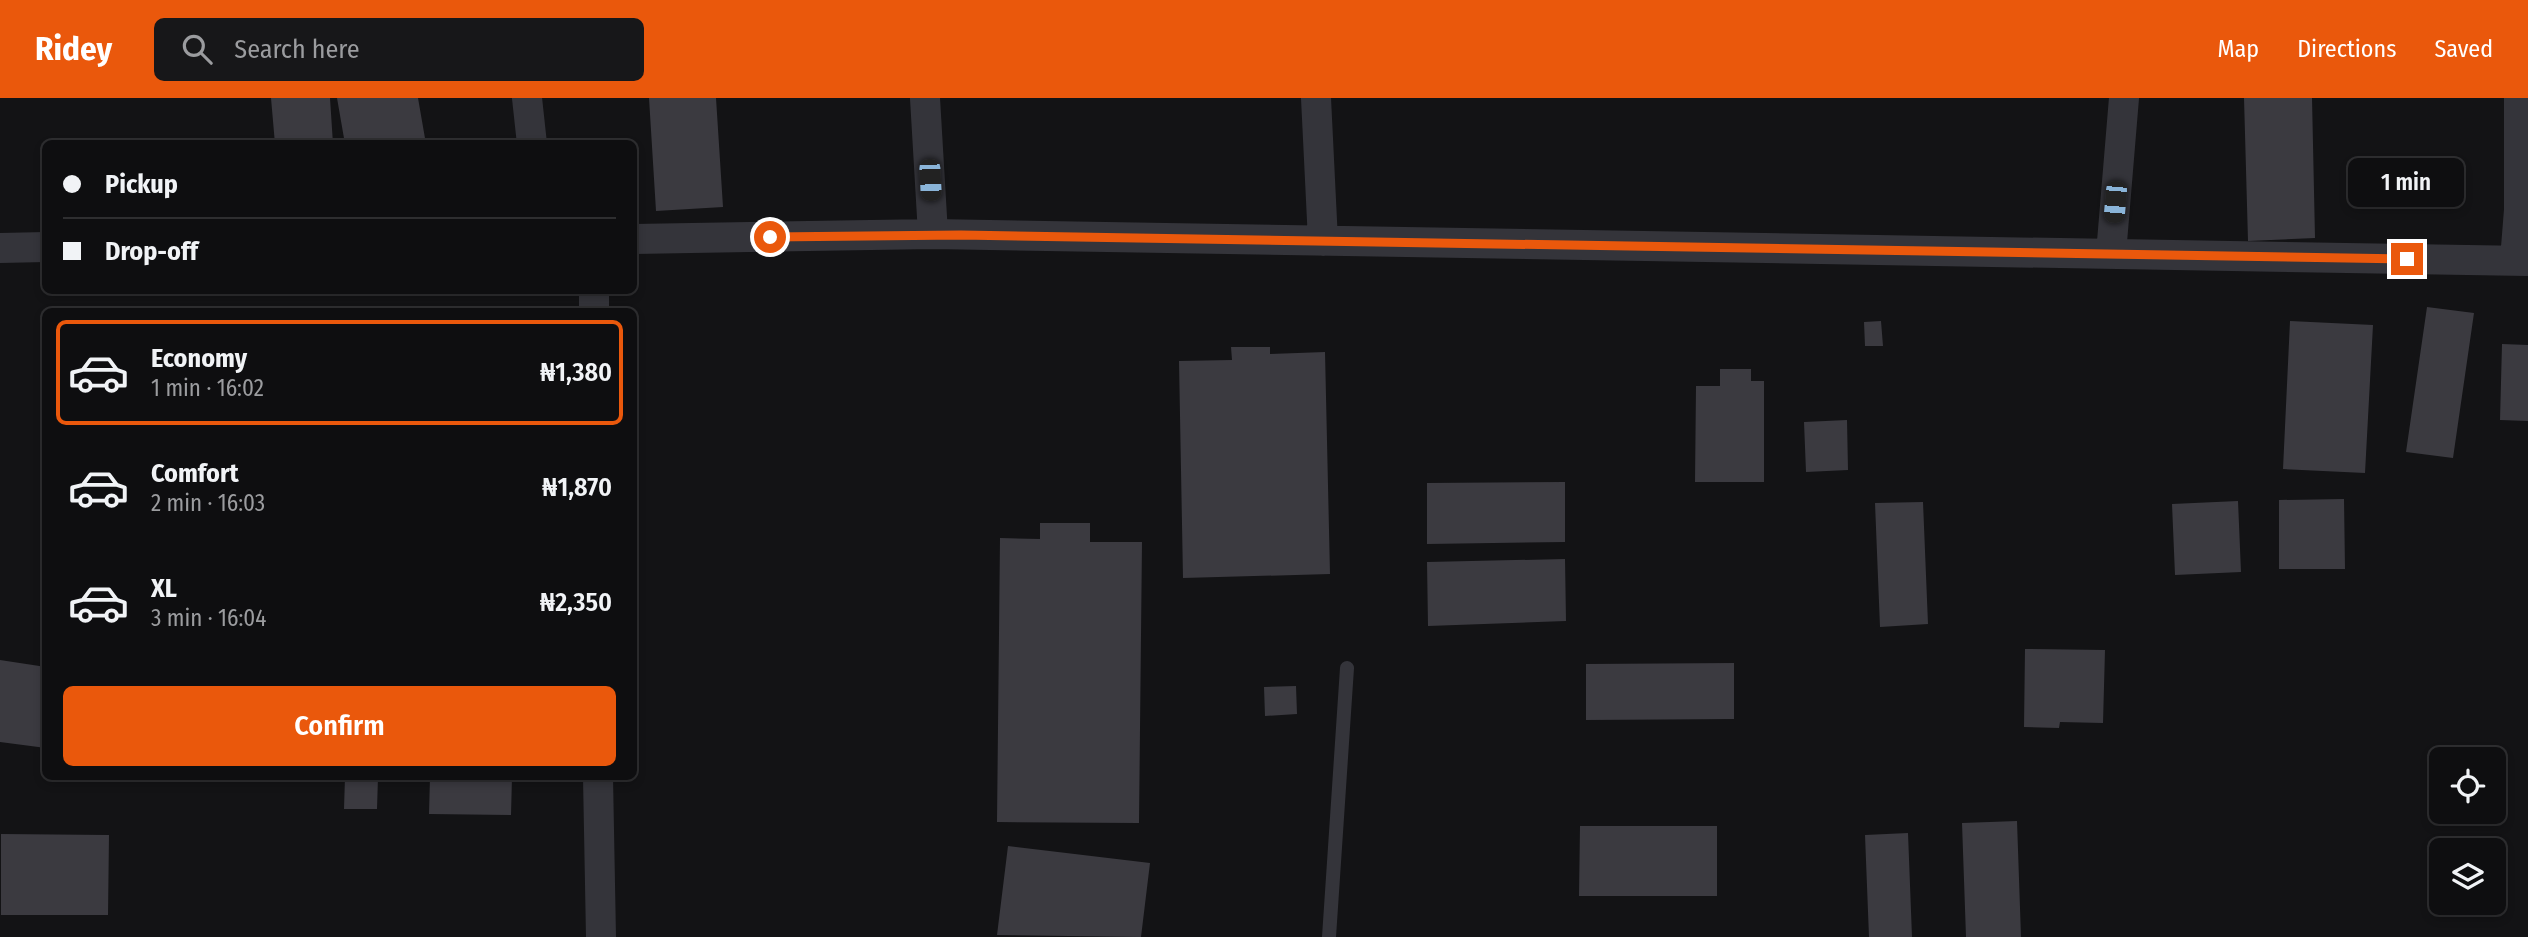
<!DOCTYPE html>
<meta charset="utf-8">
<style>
:root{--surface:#0e0e10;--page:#171719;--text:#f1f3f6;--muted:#9b9c9f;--line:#2e2e30;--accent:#ea580c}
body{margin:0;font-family:"Fira Sans Condensed",sans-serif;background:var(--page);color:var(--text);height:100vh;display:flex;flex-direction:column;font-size:26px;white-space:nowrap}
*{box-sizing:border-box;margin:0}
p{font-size:23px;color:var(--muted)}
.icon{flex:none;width:38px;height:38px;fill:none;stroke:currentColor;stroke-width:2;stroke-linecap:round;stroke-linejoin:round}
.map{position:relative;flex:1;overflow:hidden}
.details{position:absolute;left:42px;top:210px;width:595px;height:472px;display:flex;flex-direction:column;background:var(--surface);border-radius:10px;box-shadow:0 4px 10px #0003,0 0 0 2px var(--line)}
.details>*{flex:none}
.top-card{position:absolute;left:42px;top:42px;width:595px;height:154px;border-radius:10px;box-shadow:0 4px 10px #0003,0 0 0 2px var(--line);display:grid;align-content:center;height:154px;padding:0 21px;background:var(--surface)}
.buttons{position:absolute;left:2429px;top:649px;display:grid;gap:14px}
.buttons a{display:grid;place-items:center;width:77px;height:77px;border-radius:10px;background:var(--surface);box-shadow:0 4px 10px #0003,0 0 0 2px var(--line);font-size:35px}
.end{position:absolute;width:32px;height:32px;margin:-16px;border:9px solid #ea580c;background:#fff;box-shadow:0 0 0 4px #fff}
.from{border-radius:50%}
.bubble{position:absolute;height:49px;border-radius:10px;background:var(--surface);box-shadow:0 4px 10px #0003,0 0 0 2px var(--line);font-size:23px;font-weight:600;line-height:49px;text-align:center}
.car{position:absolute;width:21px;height:42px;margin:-21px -10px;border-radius:9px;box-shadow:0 0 5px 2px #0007;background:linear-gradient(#222 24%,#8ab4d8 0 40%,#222 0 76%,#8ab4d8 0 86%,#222 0)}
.top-card b{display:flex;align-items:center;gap:24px;height:66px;font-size:26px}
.top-card b+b{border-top:2px solid var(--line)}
.top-card i{width:18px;height:18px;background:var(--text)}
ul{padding:12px 0 0;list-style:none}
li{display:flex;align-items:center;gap:21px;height:105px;margin:0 14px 10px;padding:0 7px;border:4px solid transparent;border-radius:10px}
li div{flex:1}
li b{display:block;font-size:26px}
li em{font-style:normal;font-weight:600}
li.current{border-color:var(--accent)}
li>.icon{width:63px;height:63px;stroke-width:1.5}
.action{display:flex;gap:14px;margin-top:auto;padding:14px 21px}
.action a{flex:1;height:80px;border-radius:10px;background:var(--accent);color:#fff;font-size:28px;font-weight:600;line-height:80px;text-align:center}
header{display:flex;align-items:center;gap:42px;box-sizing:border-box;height:98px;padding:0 35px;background:var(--accent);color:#fff}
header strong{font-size:33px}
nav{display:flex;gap:38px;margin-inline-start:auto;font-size:24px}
.search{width:490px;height:63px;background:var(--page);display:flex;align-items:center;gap:18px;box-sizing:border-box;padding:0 24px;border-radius:10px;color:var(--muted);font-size:26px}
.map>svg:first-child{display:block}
.building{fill:#3b3a40}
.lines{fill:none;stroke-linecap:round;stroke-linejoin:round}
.lane{stroke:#34343a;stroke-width:14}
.street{stroke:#34343a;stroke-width:30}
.route{stroke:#ea580c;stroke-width:9}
</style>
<header>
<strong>Ridey</strong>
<div class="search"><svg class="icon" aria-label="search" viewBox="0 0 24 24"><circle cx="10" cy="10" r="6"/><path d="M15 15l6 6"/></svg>Search here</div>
<nav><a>Map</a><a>Directions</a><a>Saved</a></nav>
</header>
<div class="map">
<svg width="2528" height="839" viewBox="0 0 2528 839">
<rect width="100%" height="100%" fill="#131315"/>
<path class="building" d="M 271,0 L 330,0 L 333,46 L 275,46 Z
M 337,0 L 418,0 L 426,46 L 345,46 Z
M 649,0 L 716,0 L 723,109 L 656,113 Z
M 2244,0 L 2312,0 L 2315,140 L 2248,143 Z
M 393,209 L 461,210 L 460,214 L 393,214 Z
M 2427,209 L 2474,215 L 2453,360 L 2406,354 Z
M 1881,223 L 1883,248 L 1865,248 L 1864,224 Z
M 2290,223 L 2373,227 L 2365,375 L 2283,371 Z
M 2502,246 L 2528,247 L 2528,323 L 2500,322 Z
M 1231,249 L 1270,249 L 1270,256 L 1325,254 L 1330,476 L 1183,480 L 1179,263 L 1232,262 Z
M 1720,271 L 1751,271 L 1751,283 L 1764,283 L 1764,384 L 1695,384 L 1696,288 L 1720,288 Z
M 1847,322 L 1848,372 L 1806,374 L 1804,324 Z
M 1565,384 L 1565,444 L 1427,446 L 1427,385 Z
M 2344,401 L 2345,471 L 2279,471 L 2279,402 Z
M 2238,403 L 2241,474 L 2175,477 L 2172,406 Z
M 1923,404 L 1928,526 L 1880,529 L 1875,405 Z
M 1040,425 L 1090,425 L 1090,444 L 1142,444 L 1139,725 L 997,724 L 1000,440 L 1040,441 Z
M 1565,461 L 1566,523 L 1428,528 L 1427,464 Z
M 2025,551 L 2105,552 L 2103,625 L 2060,624 L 2059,630 L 2024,629 Z
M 0,562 L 46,569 L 46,650 L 0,644 Z
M 1734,565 L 1734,621 L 1586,622 L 1586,566 Z
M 1296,588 L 1297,616 L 1265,618 L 1264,589 Z
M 345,679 L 378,679 L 377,711 L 344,711 Z
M 430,679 L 512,679 L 511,717 L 429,716 Z
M 2017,723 L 2021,839 L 1966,839 L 1962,725 Z
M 1580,728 L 1717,728 L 1717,798 L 1579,798 Z
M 1908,735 L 1912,839 L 1869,839 L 1865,737 Z
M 1,736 L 109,737 L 108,817 L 1,817 Z
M 1008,748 L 1150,765 L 1141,839 L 997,837 Z"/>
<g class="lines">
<path class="lane" d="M 1329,839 L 1347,570"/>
<path class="street" d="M 527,0 L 532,46
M 925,0 L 933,136
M 1316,0 L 1323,143
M 634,141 L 933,136 L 2528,163
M 0,150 L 46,149
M 2111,156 L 2124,0
M 2515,162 L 2519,112 L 2519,0
M 594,192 L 594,214
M 598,679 L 601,839"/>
</g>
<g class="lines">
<path class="route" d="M 770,139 L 961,137 L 2407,161"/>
</g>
</svg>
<div class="buttons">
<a><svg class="icon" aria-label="locate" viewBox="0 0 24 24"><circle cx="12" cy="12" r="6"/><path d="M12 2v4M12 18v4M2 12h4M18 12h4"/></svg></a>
<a><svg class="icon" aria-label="layers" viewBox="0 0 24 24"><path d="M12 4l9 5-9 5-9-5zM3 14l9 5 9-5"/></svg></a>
</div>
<i class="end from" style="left:770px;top:139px"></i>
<i class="end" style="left:2407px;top:161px"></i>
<div class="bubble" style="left:2348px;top:60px;width:116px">1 min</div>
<i class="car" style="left:930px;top:82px;rotate:177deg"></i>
<i class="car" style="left:2115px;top:104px;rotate:185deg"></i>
<div class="top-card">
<b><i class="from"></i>Pickup</b>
<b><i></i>Drop-off</b>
</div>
<section class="details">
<ul>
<li class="current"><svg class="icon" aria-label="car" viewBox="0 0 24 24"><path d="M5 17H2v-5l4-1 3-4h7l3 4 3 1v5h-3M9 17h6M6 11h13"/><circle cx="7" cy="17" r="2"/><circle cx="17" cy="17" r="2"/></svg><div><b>Economy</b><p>1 min · 16:02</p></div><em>₦1,380</em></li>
<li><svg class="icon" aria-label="car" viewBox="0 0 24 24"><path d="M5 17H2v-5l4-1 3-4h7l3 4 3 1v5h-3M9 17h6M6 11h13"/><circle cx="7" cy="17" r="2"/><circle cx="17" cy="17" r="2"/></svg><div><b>Comfort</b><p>2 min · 16:03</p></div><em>₦1,870</em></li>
<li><svg class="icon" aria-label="car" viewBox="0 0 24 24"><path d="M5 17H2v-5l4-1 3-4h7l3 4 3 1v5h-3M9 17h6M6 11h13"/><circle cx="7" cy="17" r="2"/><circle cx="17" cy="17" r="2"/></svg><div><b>XL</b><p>3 min · 16:04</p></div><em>₦2,350</em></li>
</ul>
<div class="action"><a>Confirm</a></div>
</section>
</div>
